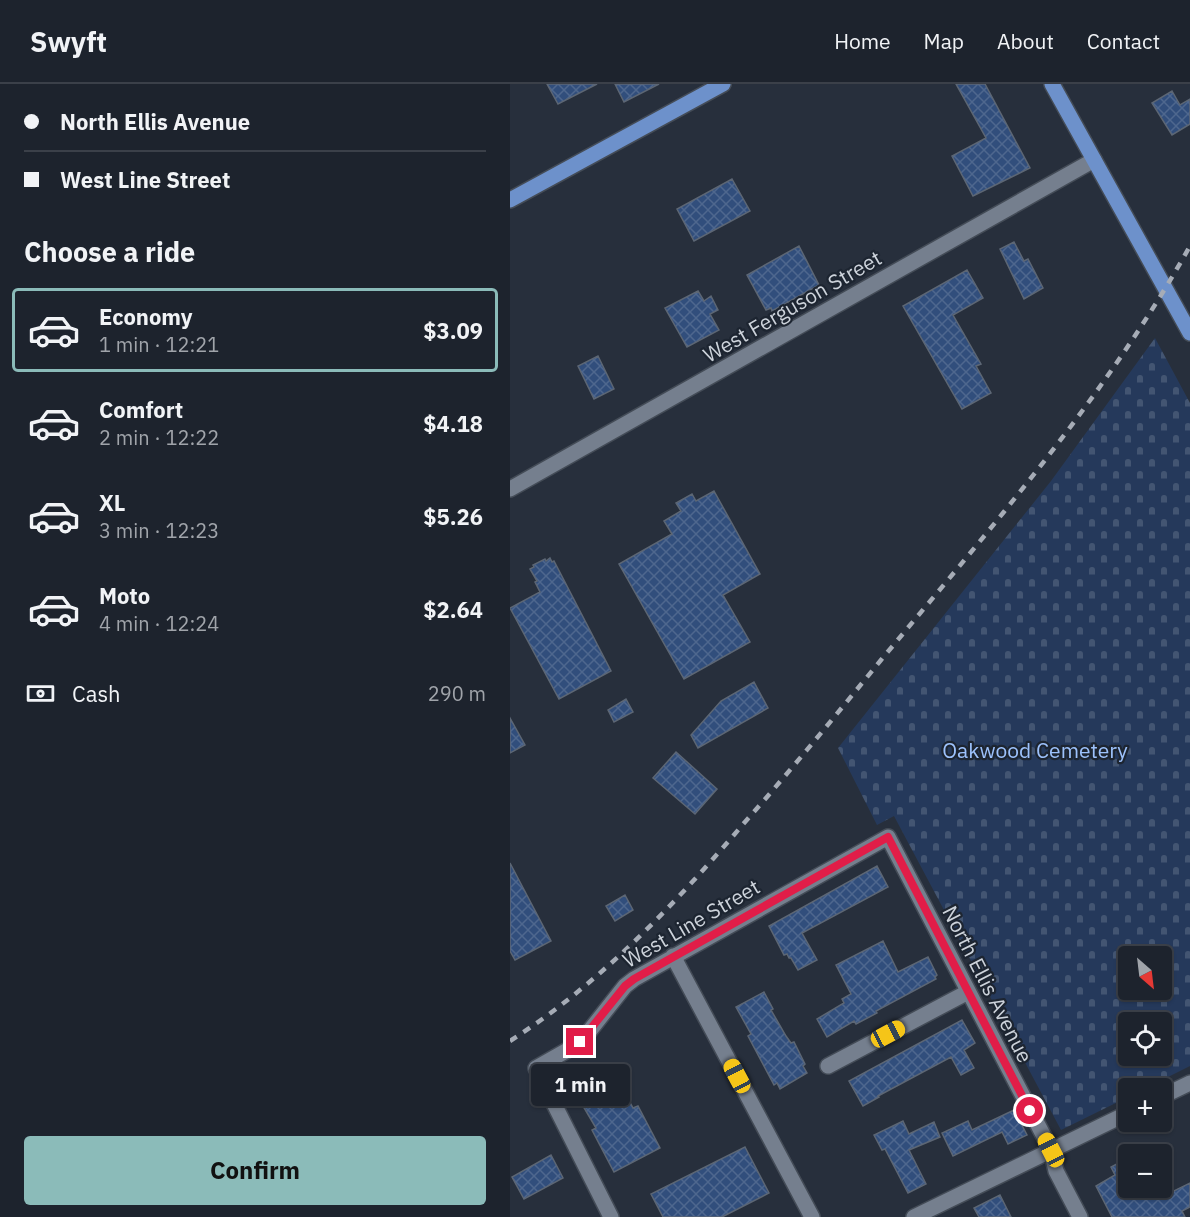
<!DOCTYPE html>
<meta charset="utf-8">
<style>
:root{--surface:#1d232d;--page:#252b35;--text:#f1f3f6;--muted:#a0a4aa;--line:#3b4049;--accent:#8bbbb9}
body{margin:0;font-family:"IBM Plex Sans",sans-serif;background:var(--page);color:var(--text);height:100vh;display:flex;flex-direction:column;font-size:22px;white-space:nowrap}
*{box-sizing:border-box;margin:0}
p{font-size:20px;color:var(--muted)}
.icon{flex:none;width:33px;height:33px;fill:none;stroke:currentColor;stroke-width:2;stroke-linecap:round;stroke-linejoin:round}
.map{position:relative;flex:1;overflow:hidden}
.drawer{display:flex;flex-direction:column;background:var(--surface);width:510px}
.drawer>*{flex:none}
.top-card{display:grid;align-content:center;height:132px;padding:0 24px;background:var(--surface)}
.needle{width:39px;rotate:152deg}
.tools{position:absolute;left:608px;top:862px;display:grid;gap:12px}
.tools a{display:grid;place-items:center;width:54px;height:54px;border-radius:6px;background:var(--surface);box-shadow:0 2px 4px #0004,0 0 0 2px var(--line);font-size:30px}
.end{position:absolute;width:27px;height:27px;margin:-14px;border:8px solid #e11d48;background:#fff;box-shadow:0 0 0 3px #fff}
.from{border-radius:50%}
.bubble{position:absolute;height:42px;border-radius:6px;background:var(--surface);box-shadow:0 2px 4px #0004,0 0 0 2px var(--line);font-size:20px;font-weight:700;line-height:42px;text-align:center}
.car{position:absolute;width:18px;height:36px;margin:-18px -9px;border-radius:8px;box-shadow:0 0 4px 2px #0007;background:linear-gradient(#f5c518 24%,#345 0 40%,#f5c518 0 76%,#345 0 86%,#f5c518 0)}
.top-card b{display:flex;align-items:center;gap:21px;height:57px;font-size:22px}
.top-card b+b{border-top:2px solid var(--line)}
.top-card i{width:15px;height:15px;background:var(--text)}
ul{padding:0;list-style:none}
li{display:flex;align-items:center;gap:18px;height:84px;margin:0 12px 9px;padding:0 12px;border:3px solid transparent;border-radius:6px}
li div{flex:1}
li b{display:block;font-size:22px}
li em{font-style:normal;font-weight:700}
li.current{border-color:var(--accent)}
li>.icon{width:54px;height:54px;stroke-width:1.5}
h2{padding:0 24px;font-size:27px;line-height:72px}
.pay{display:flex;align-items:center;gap:15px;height:66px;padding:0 24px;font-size:22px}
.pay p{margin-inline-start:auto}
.cta{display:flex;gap:12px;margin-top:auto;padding:12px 24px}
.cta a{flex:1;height:69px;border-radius:6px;background:var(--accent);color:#111;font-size:24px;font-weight:700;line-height:69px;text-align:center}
header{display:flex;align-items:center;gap:36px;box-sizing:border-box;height:84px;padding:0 30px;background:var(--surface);border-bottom:2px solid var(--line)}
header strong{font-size:28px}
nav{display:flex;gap:33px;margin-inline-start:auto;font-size:21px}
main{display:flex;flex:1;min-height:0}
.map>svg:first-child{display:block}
.cemetery{fill:url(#cemetery-stones);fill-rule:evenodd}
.building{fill:url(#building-cross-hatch);stroke:#5c6674;stroke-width:1.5}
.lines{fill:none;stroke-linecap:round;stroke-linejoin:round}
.minor-casing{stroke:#444c57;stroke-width:18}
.major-casing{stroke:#444c57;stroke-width:18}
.minor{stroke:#757f8e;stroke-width:15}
.major{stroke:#6d91cb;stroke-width:15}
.rail{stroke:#a6acb6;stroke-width:4.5;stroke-dasharray:8 8;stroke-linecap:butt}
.route{stroke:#e11d48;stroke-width:8}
.labels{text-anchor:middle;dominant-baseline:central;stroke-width:4.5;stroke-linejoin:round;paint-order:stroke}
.street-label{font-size:21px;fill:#cdd3db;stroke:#1d2531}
.park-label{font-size:21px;fill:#9dc2fc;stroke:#1d2531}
</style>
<header>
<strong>Swyft</strong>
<nav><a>Home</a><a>Map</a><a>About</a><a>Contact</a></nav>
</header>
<main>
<section class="drawer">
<div class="top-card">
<b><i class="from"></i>North Ellis Avenue</b>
<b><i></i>West Line Street</b>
</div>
<h2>Choose a ride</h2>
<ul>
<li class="current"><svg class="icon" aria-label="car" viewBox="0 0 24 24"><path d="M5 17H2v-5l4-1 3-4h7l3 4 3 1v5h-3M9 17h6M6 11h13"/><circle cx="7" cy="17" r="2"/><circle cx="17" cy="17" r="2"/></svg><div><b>Economy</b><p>1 min · 12:21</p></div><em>$3.09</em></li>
<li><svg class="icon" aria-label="car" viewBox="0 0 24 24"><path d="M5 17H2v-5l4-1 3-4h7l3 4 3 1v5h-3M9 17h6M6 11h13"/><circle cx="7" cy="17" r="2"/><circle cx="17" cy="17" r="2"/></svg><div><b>Comfort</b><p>2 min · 12:22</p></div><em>$4.18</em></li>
<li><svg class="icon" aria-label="car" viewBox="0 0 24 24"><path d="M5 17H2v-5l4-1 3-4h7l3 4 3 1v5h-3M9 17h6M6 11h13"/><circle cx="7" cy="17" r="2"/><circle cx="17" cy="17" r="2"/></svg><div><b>XL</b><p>3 min · 12:23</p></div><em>$5.26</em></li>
<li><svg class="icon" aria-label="car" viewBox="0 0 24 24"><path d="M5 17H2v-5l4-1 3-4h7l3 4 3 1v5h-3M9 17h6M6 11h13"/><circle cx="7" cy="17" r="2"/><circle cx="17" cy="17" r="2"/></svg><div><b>Moto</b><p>4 min · 12:24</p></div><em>$2.64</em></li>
</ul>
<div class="pay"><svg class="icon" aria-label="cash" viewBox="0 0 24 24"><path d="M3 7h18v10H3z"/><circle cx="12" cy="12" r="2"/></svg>Cash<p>290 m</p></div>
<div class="cta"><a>Confirm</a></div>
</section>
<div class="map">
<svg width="680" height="1133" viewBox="0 0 680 1133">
<defs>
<pattern id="cemetery-stones" width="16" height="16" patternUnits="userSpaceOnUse" patternTransform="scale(1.5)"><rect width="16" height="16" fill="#25395b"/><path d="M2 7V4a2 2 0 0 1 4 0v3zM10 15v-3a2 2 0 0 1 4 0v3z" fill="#435572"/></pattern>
<pattern id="building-cross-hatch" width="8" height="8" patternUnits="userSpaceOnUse" patternTransform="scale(1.5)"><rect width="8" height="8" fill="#314e7c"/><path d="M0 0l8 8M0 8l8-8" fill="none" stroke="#4e678e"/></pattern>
</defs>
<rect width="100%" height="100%" fill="#272f3c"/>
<path class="cemetery" d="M 645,254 L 680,319 L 680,982 L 634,1005 L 618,1005 L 618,1013 L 551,1046 L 384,732 L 367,741 L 328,664 L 541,397 ZM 618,873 L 651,873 L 651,906 L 618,906 ZM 618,939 L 651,939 L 651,972 L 618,972 Z"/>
<path class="building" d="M 37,0 L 87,0 L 48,20 Z
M 105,0 L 149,0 L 114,18 Z
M 446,0 L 475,0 L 520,84 L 463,112 L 442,72 L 476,54 Z
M 662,7 L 670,21 L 680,15 L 680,40 L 662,51 L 642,19 Z
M 222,95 L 240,127 L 184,157 L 167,125 Z
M 504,158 L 514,177 L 518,175 L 533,204 L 514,215 L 490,165 Z
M 289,162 L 309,201 L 262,227 L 261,224 L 256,226 L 237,191 Z
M 457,186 L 473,214 L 443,231 L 471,280 L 466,282 L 481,309 L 452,325 L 393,222 Z
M 188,207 L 194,217 L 201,212 L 208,226 L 200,230 L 209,246 L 177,263 L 155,224 Z
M 88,272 L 104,305 L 84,315 L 68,282 Z
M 204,407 L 250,490 L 213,511 L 240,558 L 174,595 L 109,480 L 162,450 L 154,437 L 171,427 L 166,419 L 182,410 L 186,417 Z
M 40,474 L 42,478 L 44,477 L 101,587 L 49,615 L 0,524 L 30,508 L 25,498 L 27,497 L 20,485 L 24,483 L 23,481 L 35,475 L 36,477 Z
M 244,598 L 258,624 L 188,664 L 181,651 L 211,617 Z
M 116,615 L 123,628 L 104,638 L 98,626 Z
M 0,634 L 15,661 L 0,669 Z
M 166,668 L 207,705 L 185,730 L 143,694 Z
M 0,779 L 41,857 L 5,876 L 0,867 Z
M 367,782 L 378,803 L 292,849 L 307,876 L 288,886 L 281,874 L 279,874 L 277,870 L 274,871 L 259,842 Z
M 115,811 L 123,826 L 105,837 L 96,822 Z
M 373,857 L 388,888 L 418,873 L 427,891 L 425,893 L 426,895 L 366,927 L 367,929 L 346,940 L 344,937 L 317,953 L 307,935 L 334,919 L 332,915 L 341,910 L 326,881 Z
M 254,908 L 263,925 L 261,926 L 276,952 L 281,959 L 284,958 L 295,980 L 293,982 L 297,989 L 270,1005 L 267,999 L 264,1001 L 238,952 L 241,950 L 226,923 Z
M 452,936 L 465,959 L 454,966 L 464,984 L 451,991 L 441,973 L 368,1012 L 369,1013 L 353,1022 L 339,997 Z
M 94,981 L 110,1007 L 113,1005 L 123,1024 L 128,1022 L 150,1064 L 104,1088 L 82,1046 L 86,1044 L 60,1000 Z
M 504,1026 L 517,1051 L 498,1060 L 492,1048 L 443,1072 L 432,1049 L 458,1037 L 462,1046 Z
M 393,1037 L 399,1050 L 424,1038 L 430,1053 L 399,1066 L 416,1100 L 398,1109 L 375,1065 L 372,1066 L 364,1051 Z
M 235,1063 L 259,1109 L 212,1133 L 153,1133 L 141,1110 Z
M 41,1071 L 53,1094 L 14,1115 L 2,1093 Z
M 618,1074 L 618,1104 L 660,1104 L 662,1108 L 680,1099 L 680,1123 L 672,1127 L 675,1133 L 602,1133 L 586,1102 L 605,1091 L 601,1083 Z
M 490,1111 L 501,1133 L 469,1133 L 464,1124 Z"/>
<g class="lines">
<defs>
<path id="minor" d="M 0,405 L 584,76
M 163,872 L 302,1133
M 318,982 L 458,908
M 651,1013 L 680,999
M 101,1133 L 26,984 L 70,959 L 115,902 L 124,895 L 378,753 L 541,1066 L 546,1087 L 570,1133
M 404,1133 L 618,1029"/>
<path id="major" d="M 542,0 L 680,249
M 0,116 L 213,0"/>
</defs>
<use href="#minor" class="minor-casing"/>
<use href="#major" class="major-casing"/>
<use href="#minor" class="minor"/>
<use href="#major" class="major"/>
<path class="rail" d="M 0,957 C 91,899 166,819 235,738 C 282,685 326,631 371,576 C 481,444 596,312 680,162"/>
</g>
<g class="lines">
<path class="route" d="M 70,958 L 115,902 L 124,895 L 378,753 L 520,1027"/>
</g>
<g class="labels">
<g class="street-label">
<text transform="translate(282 222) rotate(-30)">West Ferguson Street</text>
<text transform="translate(181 839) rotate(-30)">West Line Street</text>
<text transform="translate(478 900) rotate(63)">North Ellis Avenue</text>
</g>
<g class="park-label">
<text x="525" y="666">Oakwood Cemetery</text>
</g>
</g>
</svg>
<div class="tools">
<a><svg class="needle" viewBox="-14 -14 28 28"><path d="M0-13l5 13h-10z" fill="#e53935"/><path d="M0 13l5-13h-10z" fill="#a0a4aa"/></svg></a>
<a><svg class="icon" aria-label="locate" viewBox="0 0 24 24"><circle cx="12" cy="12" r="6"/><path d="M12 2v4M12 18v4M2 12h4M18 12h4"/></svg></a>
<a>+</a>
<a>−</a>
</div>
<i class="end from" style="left:520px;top:1027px"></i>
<i class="end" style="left:70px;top:958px"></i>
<div class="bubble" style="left:21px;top:980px;width:99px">1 min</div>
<i class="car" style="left:378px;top:950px;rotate:62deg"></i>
<i class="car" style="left:227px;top:992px;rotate:332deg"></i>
<i class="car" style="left:541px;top:1066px;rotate:333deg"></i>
</div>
</main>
